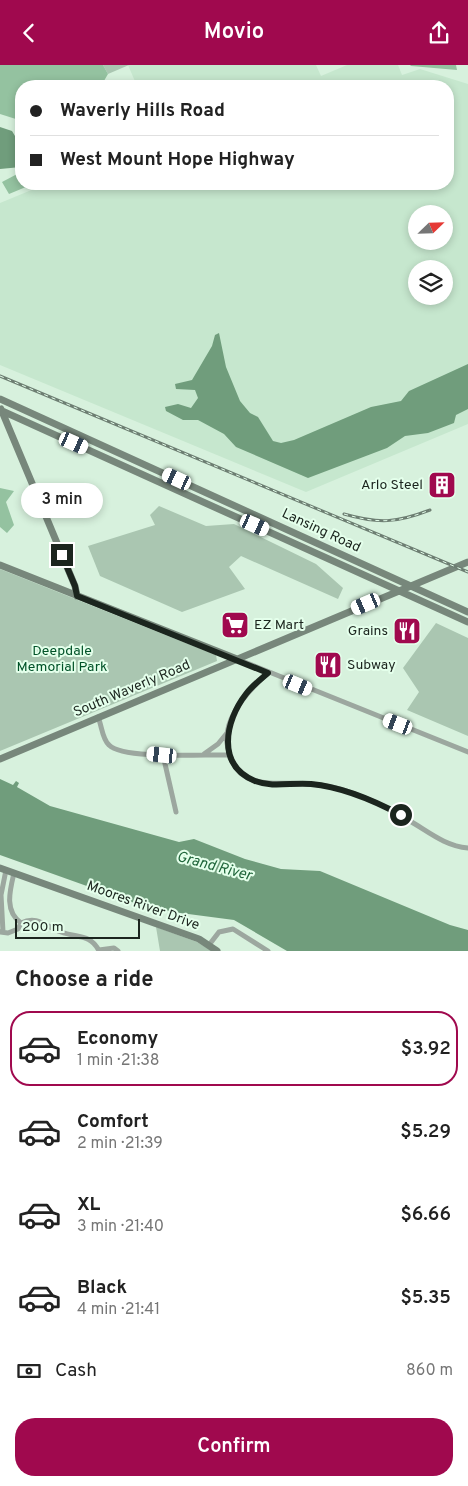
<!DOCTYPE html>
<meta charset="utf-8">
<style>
:root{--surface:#fff;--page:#f2f2f2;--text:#222;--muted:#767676;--line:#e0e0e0;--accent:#a0094e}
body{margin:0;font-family:Overpass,sans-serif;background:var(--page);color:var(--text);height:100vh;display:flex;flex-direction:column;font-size:19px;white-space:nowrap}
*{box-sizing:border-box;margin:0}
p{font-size:16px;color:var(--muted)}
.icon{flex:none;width:28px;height:28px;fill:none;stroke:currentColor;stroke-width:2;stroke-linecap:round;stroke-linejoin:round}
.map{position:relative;height:886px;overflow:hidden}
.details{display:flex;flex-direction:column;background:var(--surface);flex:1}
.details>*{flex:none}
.top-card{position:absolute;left:15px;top:15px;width:439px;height:110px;border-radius:20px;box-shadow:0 2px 8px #0003;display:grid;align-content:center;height:110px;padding:0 15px;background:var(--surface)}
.needle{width:32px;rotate:67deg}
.fabs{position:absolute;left:408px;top:140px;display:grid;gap:10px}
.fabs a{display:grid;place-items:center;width:45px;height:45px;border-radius:50%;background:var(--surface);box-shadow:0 2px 8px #0003;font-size:25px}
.scale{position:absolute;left:15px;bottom:12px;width:125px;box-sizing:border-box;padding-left:5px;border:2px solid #1b251e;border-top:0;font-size:14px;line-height:18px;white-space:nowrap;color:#1b251e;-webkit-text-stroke:4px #e4ffeb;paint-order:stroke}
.end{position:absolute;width:22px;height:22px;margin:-11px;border:6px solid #1b251e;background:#fff;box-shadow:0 0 0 2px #fff}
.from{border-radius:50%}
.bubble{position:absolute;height:35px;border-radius:18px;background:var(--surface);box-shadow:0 2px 8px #0003;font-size:16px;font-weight:600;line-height:35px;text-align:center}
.car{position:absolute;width:15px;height:30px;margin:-15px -8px;border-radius:6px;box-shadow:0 0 4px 1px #0007;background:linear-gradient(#fff 24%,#345 0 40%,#fff 0 76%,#345 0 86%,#fff 0)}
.top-card b{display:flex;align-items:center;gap:18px;height:48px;font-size:19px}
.top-card b+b{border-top:1px solid var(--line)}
.top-card i{width:12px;height:12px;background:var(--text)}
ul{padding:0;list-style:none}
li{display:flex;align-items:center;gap:15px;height:75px;margin:0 10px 8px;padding:0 5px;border:2px solid transparent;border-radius:20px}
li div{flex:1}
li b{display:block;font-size:19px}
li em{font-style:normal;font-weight:600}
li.selected{border-color:var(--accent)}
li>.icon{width:45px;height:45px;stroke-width:1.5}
h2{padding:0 15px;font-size:22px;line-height:60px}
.pay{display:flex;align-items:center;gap:12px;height:55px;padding:0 15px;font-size:19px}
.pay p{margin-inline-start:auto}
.action{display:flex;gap:10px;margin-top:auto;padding:10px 15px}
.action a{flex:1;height:58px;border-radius:20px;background:var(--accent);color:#fff;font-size:20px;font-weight:600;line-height:58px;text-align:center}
header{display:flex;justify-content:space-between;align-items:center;height:65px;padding:0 15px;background:var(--accent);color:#fff;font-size:22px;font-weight:600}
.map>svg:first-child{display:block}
.built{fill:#c6e7ce;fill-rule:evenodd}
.green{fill:#aac6b1}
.forest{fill:#94c2a0}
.water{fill:#709d7c}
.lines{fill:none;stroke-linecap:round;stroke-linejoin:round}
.street{stroke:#9ca79f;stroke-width:5}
.secondary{stroke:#77877b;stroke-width:7}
.rail-casing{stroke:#6d7e72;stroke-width:3}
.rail{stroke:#e4ffeb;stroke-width:1;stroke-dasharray:4;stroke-linecap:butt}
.route{stroke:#1b251e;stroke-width:6}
.labels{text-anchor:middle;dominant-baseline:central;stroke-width:4;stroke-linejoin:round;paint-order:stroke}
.poi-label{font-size:14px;fill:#1b251e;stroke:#e4ffeb;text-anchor:end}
.street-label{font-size:14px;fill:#1b251e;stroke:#e4ffeb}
.park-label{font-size:14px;fill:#015228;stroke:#e4ffeb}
.water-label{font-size:15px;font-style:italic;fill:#20663b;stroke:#e4ffeb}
</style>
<header><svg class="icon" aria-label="back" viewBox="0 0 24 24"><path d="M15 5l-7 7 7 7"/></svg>Movio<svg class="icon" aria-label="share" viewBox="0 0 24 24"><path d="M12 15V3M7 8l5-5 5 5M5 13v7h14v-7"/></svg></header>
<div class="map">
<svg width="468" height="886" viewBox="0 0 468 886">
<rect width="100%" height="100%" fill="#d7f1dd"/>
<path class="built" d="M 128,0 L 316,0 L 321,11 L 347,0 L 398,0 L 402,10 L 420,4 L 468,19 L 468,359 L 306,427 L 0,300 L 0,138 L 46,119 L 448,119 L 448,21 L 137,21 ZM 416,149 L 444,149 L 444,176 L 416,176 ZM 416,204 L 444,204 L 444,231 L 416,231 Z"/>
<path class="green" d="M 103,0 L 129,0 L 108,9 Z
M 159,441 L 206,461 L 234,459 L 316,499 L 343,523 L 338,534 L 241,491 L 229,502 L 245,524 L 182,547 L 100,511 L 88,481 L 155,460 L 150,450 Z
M 0,504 L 216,590 L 217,596 L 0,686 Z
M 436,558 L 468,573 L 468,671 L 407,645 L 419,627 L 403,603 Z
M 156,862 L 197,877 L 212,886 L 160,886 Z"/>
<path class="forest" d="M 0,0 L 103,0 L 108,9 L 101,21 L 21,21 L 21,59 L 19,55 L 0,49 Z
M 410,0 L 456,0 L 457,5 L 411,1 Z
M 21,107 L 21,119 L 33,119 L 9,129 L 2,117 Z
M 0,423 L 14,426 L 6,437 L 14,460 L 7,468 L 0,462 Z"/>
<path class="water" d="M 0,62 L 12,66 L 21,81 L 21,102 L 0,104 Z
M 219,268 L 226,302 L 240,336 L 250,348 L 258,352 L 273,376 L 281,378 L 294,375 L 371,342 L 401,336 L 409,326 L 468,299 L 468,344 L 456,350 L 454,358 L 428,368 L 405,371 L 387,383 L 308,413 L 236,382 L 224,369 L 198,355 L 183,355 L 166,346 L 165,342 L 178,339 L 191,343 L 198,333 L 195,325 L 176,324 L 175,319 L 192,315 L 212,281 L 215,270 Z
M 0,714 L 13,720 L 16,716 L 19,718 L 17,722 L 50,741 L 179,777 L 194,774 L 245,794 L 281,804 L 320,806 L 450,860 L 468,865 L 468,886 L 287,886 L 234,855 L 173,847 L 140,840 L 0,790 Z"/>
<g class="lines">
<path class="street" d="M 237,594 L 468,687
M 268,608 C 250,624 224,651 227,678 C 235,730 274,715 311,719 C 325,720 342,724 355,729 C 374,736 393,745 410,756 C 429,767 445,781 468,783
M 98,652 C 102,661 102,674 109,680 C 124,695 206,689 229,690
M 204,689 L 218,679 L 227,668
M 163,690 L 176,747
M 14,808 C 10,825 4,846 21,858
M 0,867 L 8,868 L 18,864 L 21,858 C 38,850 46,862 61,867 C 77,873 91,869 99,886
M 3,867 L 1,830 L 6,805
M 209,880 L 219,867 L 233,864 L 268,886
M 99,885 L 114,883 L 118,886"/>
<path class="secondary" d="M 0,334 L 468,547
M 1,344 L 75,521 L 77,531
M 0,345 L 468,557
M 0,500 L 237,594
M 0,694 L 468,497
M 0,803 L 199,874 L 217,886"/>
<defs>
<path id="rail" d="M 0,311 L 468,507
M 344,449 C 379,459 396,458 430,445"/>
</defs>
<use href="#rail" class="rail-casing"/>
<use href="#rail" class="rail"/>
</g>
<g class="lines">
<path class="route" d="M 62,490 L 75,521 L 77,531 L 268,608 C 261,614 252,621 246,629 C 225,656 216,700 255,716 C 273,723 293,717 311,719 C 343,722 373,735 401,750"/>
</g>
<defs>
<symbol id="building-square" viewBox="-11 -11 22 22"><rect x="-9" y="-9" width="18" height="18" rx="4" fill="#a0094e" stroke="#e4ffeb"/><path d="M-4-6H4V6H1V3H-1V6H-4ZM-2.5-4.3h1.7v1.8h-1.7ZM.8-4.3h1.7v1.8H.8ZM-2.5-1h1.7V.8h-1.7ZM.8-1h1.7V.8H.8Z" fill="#fff"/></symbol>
<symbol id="supermarket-square" viewBox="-11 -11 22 22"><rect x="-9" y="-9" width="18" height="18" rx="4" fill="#a0094e" stroke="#e4ffeb"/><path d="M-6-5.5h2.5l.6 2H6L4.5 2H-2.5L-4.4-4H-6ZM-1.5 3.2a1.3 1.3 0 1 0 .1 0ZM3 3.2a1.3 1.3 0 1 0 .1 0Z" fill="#fff"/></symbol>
<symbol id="restaurant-square" viewBox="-11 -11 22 22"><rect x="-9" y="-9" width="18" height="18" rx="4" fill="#a0094e" stroke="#e4ffeb"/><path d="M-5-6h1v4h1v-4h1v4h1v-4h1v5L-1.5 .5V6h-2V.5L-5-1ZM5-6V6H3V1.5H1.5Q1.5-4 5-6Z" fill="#fff"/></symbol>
</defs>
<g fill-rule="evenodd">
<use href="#building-square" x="426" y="404" width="32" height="32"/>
<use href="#supermarket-square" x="219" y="544" width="32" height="32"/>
<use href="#restaurant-square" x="391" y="550" width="32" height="32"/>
<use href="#restaurant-square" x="312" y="584" width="32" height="32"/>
</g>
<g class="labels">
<g class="poi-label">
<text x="423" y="420">Arlo Steel</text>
<text x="254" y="560" text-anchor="start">EZ Mart</text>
<text x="388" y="566">Grains</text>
<text x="347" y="600" text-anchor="start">Subway</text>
</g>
<g class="street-label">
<text transform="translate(321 466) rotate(25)">Lansing Road</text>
<text transform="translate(132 624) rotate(-23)">South Waverly Road</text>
<text transform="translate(143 841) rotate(20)">Moores River Drive</text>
</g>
<g class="park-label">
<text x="62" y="586">Deepdale<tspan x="62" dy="16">Memorial Park</tspan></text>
</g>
<g class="water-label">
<text transform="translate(214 802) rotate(15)">Grand River</text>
</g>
</g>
</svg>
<div class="fabs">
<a><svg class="needle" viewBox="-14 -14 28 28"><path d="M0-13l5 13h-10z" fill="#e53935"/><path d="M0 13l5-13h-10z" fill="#767676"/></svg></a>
<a><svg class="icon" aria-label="layers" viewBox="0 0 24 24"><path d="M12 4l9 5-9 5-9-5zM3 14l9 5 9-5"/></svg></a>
</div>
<div class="scale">200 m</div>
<i class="end from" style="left:401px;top:750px"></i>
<i class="end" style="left:62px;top:490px"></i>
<div class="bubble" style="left:21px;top:418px;width:82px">3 min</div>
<i class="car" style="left:74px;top:378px;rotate:114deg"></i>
<i class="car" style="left:177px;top:414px;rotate:295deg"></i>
<i class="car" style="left:255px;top:460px;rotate:114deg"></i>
<i class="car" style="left:366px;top:539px;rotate:247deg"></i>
<i class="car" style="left:298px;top:620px;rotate:112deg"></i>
<i class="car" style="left:398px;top:659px;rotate:291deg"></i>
<i class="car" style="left:162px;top:690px;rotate:276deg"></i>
<div class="top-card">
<b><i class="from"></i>Waverly Hills Road</b>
<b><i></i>West Mount Hope Highway</b>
</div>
</div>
<section class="details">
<h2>Choose a ride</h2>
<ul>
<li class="selected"><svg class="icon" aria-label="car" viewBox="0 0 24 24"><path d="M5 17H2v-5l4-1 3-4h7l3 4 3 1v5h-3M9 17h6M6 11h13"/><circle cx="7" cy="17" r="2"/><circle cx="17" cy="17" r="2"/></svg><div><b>Economy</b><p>1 min · 21:38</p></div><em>$3.92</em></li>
<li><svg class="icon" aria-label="car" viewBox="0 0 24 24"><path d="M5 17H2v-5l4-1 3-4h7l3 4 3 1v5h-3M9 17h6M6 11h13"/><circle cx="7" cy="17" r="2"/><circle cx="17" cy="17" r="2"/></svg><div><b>Comfort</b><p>2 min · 21:39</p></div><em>$5.29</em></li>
<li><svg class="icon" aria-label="car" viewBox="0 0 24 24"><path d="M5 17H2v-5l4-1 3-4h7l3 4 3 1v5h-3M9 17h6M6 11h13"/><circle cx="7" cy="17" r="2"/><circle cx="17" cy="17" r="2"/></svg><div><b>XL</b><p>3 min · 21:40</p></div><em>$6.66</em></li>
<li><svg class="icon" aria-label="car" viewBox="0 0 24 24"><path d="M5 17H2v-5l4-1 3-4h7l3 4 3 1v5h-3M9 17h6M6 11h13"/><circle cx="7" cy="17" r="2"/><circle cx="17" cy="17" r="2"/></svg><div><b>Black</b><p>4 min · 21:41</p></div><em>$5.35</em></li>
</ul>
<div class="pay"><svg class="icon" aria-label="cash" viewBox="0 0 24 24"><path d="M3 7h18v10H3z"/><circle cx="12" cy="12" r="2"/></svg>Cash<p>860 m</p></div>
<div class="action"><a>Confirm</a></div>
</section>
